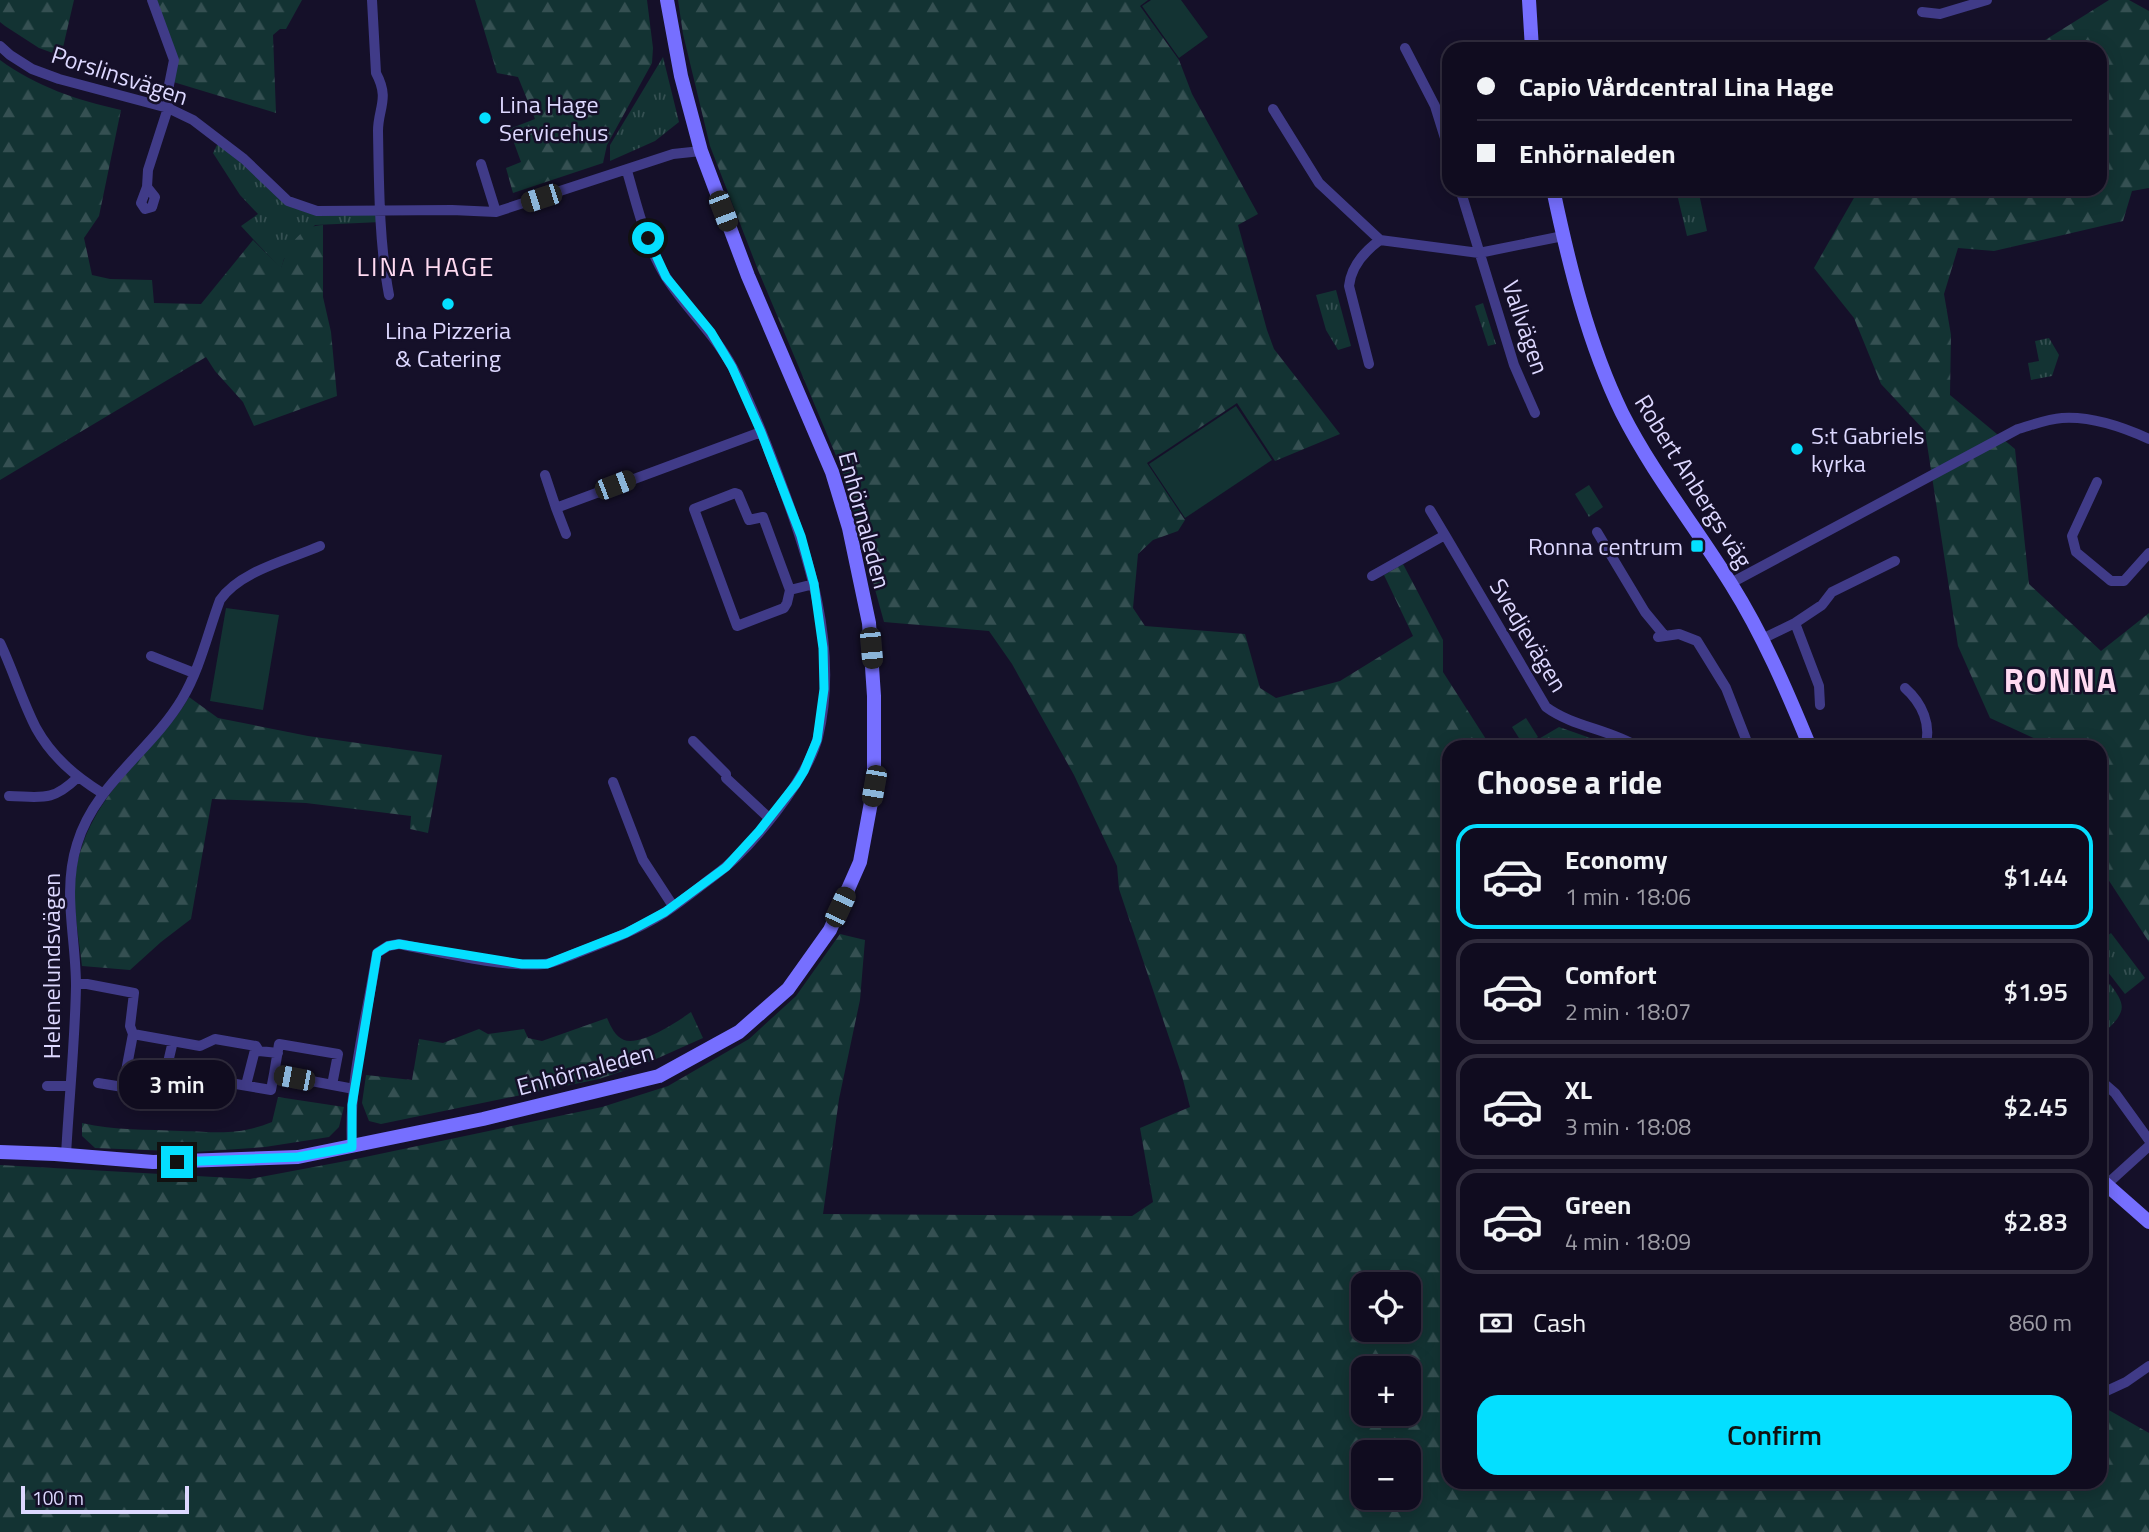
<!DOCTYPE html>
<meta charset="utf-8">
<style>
:root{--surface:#100c1f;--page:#191528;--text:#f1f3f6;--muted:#9c9ba4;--line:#302c3d;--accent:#04dfff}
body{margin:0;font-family:"Titillium Web",sans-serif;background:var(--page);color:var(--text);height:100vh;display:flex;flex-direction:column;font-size:26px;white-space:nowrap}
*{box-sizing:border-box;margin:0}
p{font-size:23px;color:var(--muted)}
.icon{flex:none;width:38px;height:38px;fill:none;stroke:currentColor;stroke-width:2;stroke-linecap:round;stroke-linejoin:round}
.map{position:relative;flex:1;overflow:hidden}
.panel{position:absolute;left:1442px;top:740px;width:665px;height:749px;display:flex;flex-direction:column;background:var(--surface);border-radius:21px;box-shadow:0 4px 18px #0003,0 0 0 2px var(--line)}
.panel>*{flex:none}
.top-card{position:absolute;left:1442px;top:42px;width:665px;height:154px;border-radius:21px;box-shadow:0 4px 18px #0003,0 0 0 2px var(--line);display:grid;align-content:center;height:154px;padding:0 35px;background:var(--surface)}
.controls{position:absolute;left:1351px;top:1272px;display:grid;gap:14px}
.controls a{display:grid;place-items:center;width:70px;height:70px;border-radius:14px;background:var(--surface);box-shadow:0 4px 18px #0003,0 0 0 2px var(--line);font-size:35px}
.scale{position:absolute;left:21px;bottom:18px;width:168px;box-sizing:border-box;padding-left:7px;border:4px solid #ddd8ff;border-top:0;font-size:19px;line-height:24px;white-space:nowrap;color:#ddd8ff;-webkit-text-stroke:5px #151029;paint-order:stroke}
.end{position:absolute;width:32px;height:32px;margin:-16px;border:9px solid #04dfff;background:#111;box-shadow:0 0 0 4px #111}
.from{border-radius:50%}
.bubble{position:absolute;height:49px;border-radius:21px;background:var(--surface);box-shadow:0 4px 18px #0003,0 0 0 2px var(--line);font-size:23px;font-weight:600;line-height:49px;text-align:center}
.car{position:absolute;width:21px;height:42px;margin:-21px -10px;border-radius:9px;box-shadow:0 0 5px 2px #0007;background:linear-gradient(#222 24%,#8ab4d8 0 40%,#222 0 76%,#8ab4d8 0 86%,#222 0)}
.top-card b{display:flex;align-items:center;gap:24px;height:66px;font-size:26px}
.top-card b+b{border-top:2px solid var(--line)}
.top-card i{width:18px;height:18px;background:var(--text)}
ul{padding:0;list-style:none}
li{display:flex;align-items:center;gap:21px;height:105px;margin:0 14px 10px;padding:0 21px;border:4px solid var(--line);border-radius:21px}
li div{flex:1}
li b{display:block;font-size:26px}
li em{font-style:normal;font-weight:600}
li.active{border-color:var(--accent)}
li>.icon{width:63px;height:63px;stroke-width:1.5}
h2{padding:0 35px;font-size:32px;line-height:84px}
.pay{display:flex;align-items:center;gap:18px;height:77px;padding:0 35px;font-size:26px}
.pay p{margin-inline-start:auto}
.button{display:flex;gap:14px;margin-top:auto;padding:14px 35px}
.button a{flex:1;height:80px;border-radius:21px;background:var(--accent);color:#111;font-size:28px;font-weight:600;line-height:80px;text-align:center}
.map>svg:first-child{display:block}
.grass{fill:url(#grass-tufts)}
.forest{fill:url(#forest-firs);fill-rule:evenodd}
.garden{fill:#133333}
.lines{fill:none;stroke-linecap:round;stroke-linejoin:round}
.street{stroke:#403b88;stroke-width:10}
.secondary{stroke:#766fff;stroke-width:14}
.route{stroke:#04dfff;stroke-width:9}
.poi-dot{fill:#04dfff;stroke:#151029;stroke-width:2.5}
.labels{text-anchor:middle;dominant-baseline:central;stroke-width:5;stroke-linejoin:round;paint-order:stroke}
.street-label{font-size:24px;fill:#ddd8ff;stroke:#151029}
.poi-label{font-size:24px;fill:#ddd8ff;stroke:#151029;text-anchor:start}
.neighbourhood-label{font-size:26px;letter-spacing:2px;fill:#ffdaf1;stroke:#151029}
.district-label{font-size:32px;font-weight:bold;letter-spacing:2px;fill:#ffdaf1;stroke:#151029}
</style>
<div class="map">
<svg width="2149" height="1532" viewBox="0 0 2149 1532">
<defs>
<pattern id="grass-tufts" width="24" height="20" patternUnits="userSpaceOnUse" patternTransform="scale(1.75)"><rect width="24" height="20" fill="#133333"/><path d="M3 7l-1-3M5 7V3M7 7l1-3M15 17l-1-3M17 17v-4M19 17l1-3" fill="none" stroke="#355052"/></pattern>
<pattern id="forest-firs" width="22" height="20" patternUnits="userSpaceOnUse" patternTransform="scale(1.75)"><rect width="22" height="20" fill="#133333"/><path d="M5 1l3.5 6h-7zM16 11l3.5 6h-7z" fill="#355052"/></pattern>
</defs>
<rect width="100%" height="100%" fill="#151029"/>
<path class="grass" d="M 663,57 L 679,122 L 655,141 L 610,161 L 610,145 Z
M 220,139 L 295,205 L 372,210 L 381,222 L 315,225 L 284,259 L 281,269 L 241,226 L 258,214 L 240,195 L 213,153 Z
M 1698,189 L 1707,231 L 1687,236 L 1677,194 Z
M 1336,290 L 1351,346 L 1338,350 L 1326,330 L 1316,295 Z
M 1483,303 L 1496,344 L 1488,346 L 1475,306 Z
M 2049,338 L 2059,355 L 2052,376 L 2031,380 L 2028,363 L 2039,361 L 2035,341 Z
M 1589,485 L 1603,507 L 1589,517 L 1575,494 Z
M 1526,718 L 1538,737 L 1524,746 L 1512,727 Z
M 2111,933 L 2145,978 L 2125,994 L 2100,962 L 2100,941 Z
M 2110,984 C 2126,1005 2126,1011 2108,1029 L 2100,1019 L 2100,987 Z"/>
<path class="forest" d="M 0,0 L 74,0 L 61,56 L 39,48 L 5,26 L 0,22 Z
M 152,0 L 302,0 L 286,29 L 280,29 L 273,35 L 276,113 L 170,81 L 173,70 Z
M 475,0 L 647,0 L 653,48 L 652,63 L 607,145 L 603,163 L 513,193 L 506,168 L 521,162 L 509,129 L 535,119 L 518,77 L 497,73 Z
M 678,0 L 1148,0 L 1140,6 L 1179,60 L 1192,94 L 1258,214 L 1238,225 L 1267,330 L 1274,349 L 1340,434 L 1275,461 L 1237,403 L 1147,463 L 1185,520 L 1178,531 L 1153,540 L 1138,554 L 1133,608 L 1145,626 L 1245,634 L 1260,688 L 1276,698 L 1340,681 L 1413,636 L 1384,575 L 1403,564 L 1443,640 L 1443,672 L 1491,747 L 1449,747 L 1449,1482 L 2100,1482 L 2100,1405 L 2149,1433 L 2149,1532 L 0,1532 L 0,1165 L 250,1179 L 351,1160 L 602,1107 L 668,1086 L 749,1039 L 796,996 L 840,934 L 865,940 L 860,1000 L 839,1099 L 823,1214 L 1132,1216 L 1153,1202 L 1140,1128 L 1190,1107 L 1182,1076 L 1119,889 L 1117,866 L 1074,775 L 1012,664 L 989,631 L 884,622 L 842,470 L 758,270 L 710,146 L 683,34 ZM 1363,1284 L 1409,1284 L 1409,1330 L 1363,1330 ZM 1363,1368 L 1409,1368 L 1409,1414 L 1363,1414 ZM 1363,1452 L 1409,1452 L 1409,1498 L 1363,1498 Z
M 2109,0 L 2129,0 L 2149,11 L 2149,188 L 2132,191 L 2123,221 L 1994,251 L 1958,248 L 1944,294 L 1951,335 L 1950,395 L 2015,449 L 2029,584 L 2101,651 L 2149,613 L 2149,942 L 2100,867 L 2100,747 L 2053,747 L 1990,718 L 1958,646 L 1925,431 L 1881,384 L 1854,318 L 1814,268 L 1859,189 L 2100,189 L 2100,49 L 2031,49 Z
M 0,60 C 37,87 77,100 121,110 L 99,216 L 84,238 L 92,275 L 110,279 L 152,280 L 154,303 L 201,304 L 253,240 L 281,268 C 287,248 300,225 323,225 L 323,297 L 331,332 L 337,396 L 254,426 L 243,402 L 215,371 L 206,357 L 0,480 Z
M 189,697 L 218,718 L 308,736 L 442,755 L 428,833 L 410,829 L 411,816 L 306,803 L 212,799 L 191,919 L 161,942 L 130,970 L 82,966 C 79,938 73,909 75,881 C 78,837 103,799 131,768 C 150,746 175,723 189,697 Z
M 1559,727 L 1616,747 L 1525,747 Z
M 691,1012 L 703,1038 L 647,1063 L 599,1079 L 381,1124 L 369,1121 L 362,1103 L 366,1075 L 412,1080 L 419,1039 L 443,1043 L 479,1029 L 488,1034 L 524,1029 L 528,1038 L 542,1041 L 607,1018 C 611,1027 615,1036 624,1040 C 641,1046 677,1022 691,1012 Z
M 278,1097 L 344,1107 L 339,1127 L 329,1137 L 265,1147 L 195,1152 L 95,1148 L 82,1136 L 82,1123 C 115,1131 147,1129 181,1131 C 218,1132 237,1136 272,1122 Z"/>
<path class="garden" d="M 1151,0 L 1181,0 L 1208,37 L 1179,58 L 1142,6 Z
M 1236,406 L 1272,460 L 1185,518 L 1149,464 Z
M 226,608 L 279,615 L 263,710 L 210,701 Z"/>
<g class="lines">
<path class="street" d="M 372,0 L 376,73 C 390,99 378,108 378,131 C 379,186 379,242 389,295
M 1922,12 L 1940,14 L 1987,0
M 0,46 L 10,55 L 32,69 L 59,79 L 168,108 L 193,120 L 244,159 L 288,201 L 317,211 L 452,210 L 496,212 L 673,154 L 701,151
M 1405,48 L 1435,106 L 1449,151
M 1273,109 L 1319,183 L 1380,240 L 1479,253 L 1563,236
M 481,164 L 496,212
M 147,187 L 155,197 L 152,207 L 145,209 L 141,203 L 147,187 L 148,170 L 168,108 L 169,85 L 174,60 L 152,0
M 1460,189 L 1514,365 L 1535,413
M 1369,364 L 1349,286 C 1351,267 1365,251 1380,240
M 545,475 L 556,508 L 761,432
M 2097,482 L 2072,536 L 2076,552 L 2111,581 L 2124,581 L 2149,553
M 556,508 L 566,534
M 1430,510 L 1445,535
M 1597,532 L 1645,612 L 1664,635
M 1372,576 L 1445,535 L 1546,707 C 1573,727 1609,729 1638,747
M 1731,583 L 2018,429 C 2032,425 2047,419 2062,418 C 2092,416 2123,427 2149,439
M 790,590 L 787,603 L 784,608 L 737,626 L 694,509 L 735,493 L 738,494 L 749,520 L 763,517 L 790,590 L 814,584
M 1795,623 L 1819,686 L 1820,705
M 1658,637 L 1679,634 L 1697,641 L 1726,688 L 1749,747
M 1762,639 L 1795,623 L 1822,605 L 1832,592 L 1895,561
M 0,643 C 13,670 22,701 36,728 C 52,757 75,776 102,793
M 151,656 L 194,673
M 1905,688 C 1922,703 1932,725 1925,747
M 693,741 L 726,774 L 726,778 L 769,818
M 613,782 L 643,860 L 673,906
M 9,796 C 42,797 52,802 77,778
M 76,984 L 87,984 L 134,993 L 130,1026 L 133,1034 L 200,1046 L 215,1039 L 256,1046 L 259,1051 L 278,1053
M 2100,1080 L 2115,1093 L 2149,1140
M 98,1083 L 123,1087 L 133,1034
M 169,1085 L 166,1071 L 173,1041
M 246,1085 L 256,1046
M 332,1085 L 338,1054 L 279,1044 L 274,1074 L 354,1089
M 47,1086 L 70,1086
M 123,1087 L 146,1090 L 176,1083 L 210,1088 L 230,1083 L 271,1090 L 274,1074
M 352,1147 C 348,1083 367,1017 377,953 L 388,946 L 399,944 C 440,952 504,968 544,964 C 555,963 566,957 577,953 C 606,942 637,930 664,913 C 681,902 698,888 714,876 C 750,850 807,780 818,737 C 840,648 808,554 777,472 C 764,437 750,401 733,368 C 715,334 686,309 666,277 C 646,246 637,205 627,171
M 66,1155 C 69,1099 75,1042 76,986 C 76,937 62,892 77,844 C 95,784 151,751 182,699 C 200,669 208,632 220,600 C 240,571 288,560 320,546
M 2106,1185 L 2149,1146
M 2100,1394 L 2126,1382 L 2149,1366"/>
<path class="secondary" d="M 1529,0 L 1532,49
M 1553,189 C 1569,265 1588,343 1622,413 C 1653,474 1695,526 1731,584 C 1763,635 1787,691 1810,747
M 0,1152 L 55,1154 L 153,1162 L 298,1157 L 483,1119 L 659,1076 L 739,1032 L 788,989 L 830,930 L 860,862 L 874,786 L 874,696 L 869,623 L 849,528 L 832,472 L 748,276 L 701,151 L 681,76 L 667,0
M 2100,1179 L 2149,1222"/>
</g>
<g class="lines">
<path class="route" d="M 177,1162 L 298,1157 L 352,1147 L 352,1105 L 377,953 L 388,946 L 399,944 L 522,964 L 547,964 L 626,933 L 665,912 L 726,867 L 759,831 L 796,784 L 804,771 L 817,740 L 824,689 L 823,648 L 814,584 L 801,536 L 761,432 L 732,367 L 711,332 L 666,277 L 648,238"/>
</g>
<g class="poi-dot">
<circle cx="485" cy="118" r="7"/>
<circle cx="448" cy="304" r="7"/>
<circle cx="1797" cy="449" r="7"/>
<rect x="1690" y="539" width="14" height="14" rx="3.5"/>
</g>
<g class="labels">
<g class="street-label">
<text transform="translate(120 75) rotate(18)">Porslinsvägen</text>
<text transform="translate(1526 327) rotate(71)">Vallvägen</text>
<text transform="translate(1694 481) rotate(58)">Robert Anbergs väg</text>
<text transform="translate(865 520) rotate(75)">Enhörnaleden</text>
<text transform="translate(1529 635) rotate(59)">Svedjevägen</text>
<text transform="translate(51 966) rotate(-90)">Helenelundsvägen</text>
<text transform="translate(585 1069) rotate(-15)">Enhörnaleden</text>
</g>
<g class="poi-label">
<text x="499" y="104">Lina Hage<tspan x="499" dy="28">Servicehus</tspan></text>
<text x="448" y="330" text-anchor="middle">Lina Pizzeria<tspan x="448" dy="28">&amp; Catering</tspan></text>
<text x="1811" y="435">S:t Gabriels<tspan x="1811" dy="28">kyrka</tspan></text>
<text x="1683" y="546" text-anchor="end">Ronna centrum</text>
</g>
<g class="neighbourhood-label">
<text x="426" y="266">LINA HAGE</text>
</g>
<g class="district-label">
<text x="2061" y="680">RONNA</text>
</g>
</g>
</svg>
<div class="controls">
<a><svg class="icon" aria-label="locate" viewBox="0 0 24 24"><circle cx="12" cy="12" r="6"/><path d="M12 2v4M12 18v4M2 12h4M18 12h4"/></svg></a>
<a>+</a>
<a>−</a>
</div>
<div class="scale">100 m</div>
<i class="end from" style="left:648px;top:238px"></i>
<i class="end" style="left:177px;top:1162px"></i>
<div class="bubble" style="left:119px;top:1060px;width:116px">3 min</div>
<i class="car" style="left:541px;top:198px;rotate:252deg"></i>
<i class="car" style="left:723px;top:211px;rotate:159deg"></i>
<i class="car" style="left:615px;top:485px;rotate:69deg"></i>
<i class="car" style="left:871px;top:648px;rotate:175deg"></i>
<i class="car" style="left:874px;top:786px;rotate:190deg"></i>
<i class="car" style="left:840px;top:907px;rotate:25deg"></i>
<i class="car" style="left:294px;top:1078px;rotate:281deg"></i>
<div class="top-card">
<b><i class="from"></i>Capio Vårdcentral Lina Hage</b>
<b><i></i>Enhörnaleden</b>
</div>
<section class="panel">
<h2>Choose a ride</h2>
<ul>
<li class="active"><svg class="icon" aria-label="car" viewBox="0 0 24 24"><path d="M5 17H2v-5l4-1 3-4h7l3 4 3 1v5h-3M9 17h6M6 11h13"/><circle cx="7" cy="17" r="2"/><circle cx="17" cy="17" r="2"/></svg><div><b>Economy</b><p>1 min · 18:06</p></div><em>$1.44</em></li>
<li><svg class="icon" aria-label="car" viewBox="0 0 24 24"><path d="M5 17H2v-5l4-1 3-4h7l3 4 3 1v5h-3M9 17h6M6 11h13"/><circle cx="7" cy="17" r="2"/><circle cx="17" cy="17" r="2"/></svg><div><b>Comfort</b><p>2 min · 18:07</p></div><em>$1.95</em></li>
<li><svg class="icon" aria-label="car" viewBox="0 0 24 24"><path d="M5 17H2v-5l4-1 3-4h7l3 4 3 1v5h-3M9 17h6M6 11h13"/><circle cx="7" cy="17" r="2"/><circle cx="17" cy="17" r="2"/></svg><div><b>XL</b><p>3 min · 18:08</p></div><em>$2.45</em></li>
<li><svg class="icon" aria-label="car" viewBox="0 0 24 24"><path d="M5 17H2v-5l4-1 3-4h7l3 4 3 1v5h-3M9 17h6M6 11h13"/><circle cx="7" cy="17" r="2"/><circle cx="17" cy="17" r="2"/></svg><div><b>Green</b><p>4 min · 18:09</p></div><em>$2.83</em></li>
</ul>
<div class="pay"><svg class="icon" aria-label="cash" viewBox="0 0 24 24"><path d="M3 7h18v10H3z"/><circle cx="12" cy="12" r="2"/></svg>Cash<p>860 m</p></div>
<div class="button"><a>Confirm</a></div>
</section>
</div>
